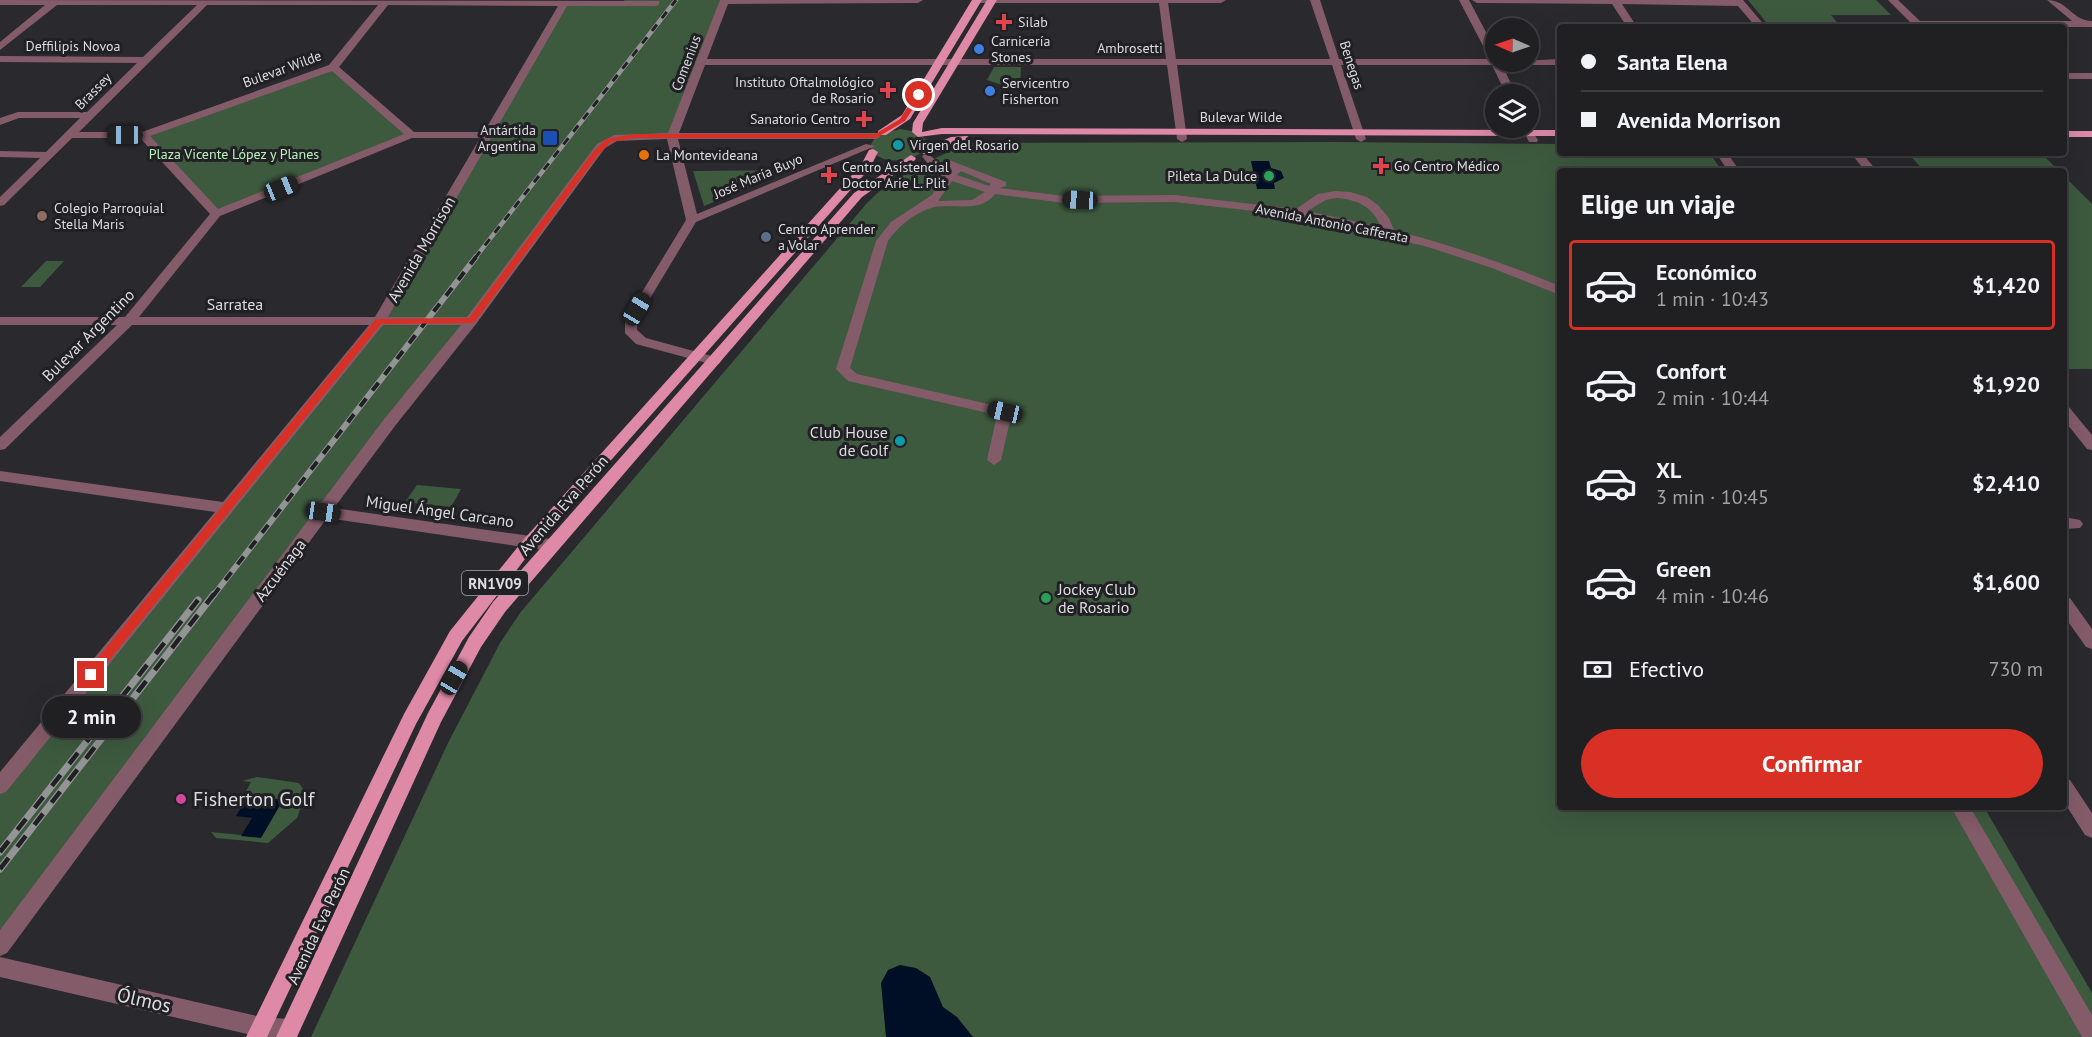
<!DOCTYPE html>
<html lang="es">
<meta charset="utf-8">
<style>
:root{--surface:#201f22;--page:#28272a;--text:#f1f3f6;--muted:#a2a2a5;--line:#3d3d40;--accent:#d93025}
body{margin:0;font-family:"PT Sans",sans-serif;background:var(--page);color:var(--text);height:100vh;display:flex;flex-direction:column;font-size:22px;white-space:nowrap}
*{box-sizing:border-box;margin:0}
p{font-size:20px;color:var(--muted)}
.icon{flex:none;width:33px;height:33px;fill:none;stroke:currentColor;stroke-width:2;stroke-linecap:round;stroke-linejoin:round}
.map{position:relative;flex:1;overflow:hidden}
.details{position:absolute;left:1557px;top:168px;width:510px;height:642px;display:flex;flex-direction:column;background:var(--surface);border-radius:6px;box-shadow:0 6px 24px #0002,0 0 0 2px var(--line)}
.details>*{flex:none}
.guide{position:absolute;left:1557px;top:24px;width:510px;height:132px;border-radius:6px;box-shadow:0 6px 24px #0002,0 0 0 2px var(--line);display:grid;align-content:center;height:132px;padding:0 24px;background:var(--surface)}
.needle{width:39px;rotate:272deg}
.controls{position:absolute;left:1485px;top:18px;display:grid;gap:12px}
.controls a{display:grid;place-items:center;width:54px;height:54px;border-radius:50%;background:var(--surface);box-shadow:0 6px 24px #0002,0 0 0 2px var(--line);font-size:30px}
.end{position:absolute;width:27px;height:27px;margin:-14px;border:8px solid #d93025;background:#fff;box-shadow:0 0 0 3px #fff}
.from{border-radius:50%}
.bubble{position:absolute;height:42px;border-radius:21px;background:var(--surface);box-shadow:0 6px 24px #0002,0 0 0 2px var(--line);font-size:20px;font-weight:600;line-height:42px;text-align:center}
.car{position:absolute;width:18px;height:36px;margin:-18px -9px;border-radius:8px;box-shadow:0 0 4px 2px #0007;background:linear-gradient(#222 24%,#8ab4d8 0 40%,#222 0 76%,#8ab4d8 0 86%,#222 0)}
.guide b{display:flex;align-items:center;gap:21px;height:57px;font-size:22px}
.guide b+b{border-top:2px solid var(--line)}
.guide i{width:15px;height:15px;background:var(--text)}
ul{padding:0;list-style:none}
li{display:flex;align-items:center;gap:18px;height:90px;margin:0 12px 9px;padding:0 12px;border:3px solid transparent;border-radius:6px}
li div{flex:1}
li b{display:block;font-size:22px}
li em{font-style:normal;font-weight:600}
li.selected{border-color:var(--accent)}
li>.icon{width:54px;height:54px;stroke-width:1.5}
h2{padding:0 24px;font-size:27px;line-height:72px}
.pay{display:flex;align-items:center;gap:15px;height:66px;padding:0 24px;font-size:22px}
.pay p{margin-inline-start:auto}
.button{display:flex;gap:12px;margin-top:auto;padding:12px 24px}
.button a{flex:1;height:69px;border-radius:36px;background:var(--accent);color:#fff;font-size:24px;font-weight:600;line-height:69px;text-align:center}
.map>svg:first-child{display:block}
.green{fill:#3d5a3f}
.water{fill:#000f25}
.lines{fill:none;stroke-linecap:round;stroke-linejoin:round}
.minor{fill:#845b69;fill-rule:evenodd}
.major{fill:#de8aa7;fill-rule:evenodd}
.rail-far2-casing{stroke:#949497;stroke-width:4.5}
.rail-far1-casing{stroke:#949497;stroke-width:6}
.rail-casing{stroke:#949497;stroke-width:7}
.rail-far2{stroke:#212024;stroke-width:3;stroke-dasharray:8;stroke-linecap:butt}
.rail-far1{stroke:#212024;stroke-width:4;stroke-dasharray:10;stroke-linecap:butt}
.rail{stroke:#212024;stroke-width:4.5;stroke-dasharray:14;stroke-linecap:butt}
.route{fill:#d93025}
.health-dot{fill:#e0444e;stroke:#212024;stroke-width:2}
.shop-dot{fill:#3f7fe0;stroke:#212024;stroke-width:2}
.transit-dot{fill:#1a4fb4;stroke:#212024;stroke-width:2}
.culture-dot{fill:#0f9aa8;stroke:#212024;stroke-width:2}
.food-dot{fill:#e8710a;stroke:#212024;stroke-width:2}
.leisure-dot{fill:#2e9e5b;stroke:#212024;stroke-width:2}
.education-dot{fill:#8d6e63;stroke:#212024;stroke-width:2}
.service-dot{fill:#5c6f8a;stroke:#212024;stroke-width:2}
.hotel-dot{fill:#d1479c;stroke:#212024;stroke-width:2}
.labels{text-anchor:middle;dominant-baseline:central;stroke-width:6;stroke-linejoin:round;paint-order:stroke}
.far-poi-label{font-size:14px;fill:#dddddf;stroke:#212024;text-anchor:start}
.far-street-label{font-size:14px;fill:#dddddf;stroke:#212024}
.far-park-label{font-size:14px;fill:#b7f2bb;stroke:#212024}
.shield{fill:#212024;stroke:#a5a4a7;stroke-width:1.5}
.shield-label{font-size:15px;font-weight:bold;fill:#dddddf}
.street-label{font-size:16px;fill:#dddddf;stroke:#212024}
.poi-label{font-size:16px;fill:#dddddf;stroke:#212024;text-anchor:end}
.near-poi-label{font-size:20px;fill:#dddddf;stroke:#212024;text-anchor:start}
.near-street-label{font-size:20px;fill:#dddddf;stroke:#212024}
</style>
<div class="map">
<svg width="2092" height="1037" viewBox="0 0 2092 1037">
<rect width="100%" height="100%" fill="#2a292e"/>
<path class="green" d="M 625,0 L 725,0 L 672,136 L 608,141 L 0,946 L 0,786 L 379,321 L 565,2 L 620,3 Z
M 1748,0 L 1876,0 L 1891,15 L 1831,15 L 1841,27 L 1770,27 Z
M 333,67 L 411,135 L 216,214 L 143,135 Z
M 994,67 L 1021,67 L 1020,91 L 987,80 Z
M 900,129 L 917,132 L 926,140 L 924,151 C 910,162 878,167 870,146 L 876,136 Z
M 1333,142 L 1560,144 L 1560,153 L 1711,155 L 1722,171 L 1560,171 L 1560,807 L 1984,807 L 2092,993 L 2092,1037 L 311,1037 L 448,743 L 500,643 L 520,613 L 867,203 L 884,187 L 914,169 L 966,143 Z
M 1908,153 L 2041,153 L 2059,171 L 1924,171 Z
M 790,170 L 704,206 L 693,171 Z
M 2064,176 L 2092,204 L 2092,369 L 2064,369 Z
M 46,261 L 64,261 L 40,287 L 21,287 Z
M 417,485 L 461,489 L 451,507 L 405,502 Z
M 257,777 L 299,783 L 306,793 L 297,818 L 268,843 L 216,838 L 211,832 L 261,837 L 283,800 L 244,795 L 251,782 L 242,781 Z"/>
<path class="water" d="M 1251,161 L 1269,161 L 1271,168 L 1281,171 L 1284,178 L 1274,183 L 1275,189 L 1257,189 Z
M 248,796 L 283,800 L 261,838 L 241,836 L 252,818 L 236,816 Z
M 900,965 L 916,968 L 930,977 L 943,1007 L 957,1017 L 973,1037 L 886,1037 L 881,983 L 888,970 Z"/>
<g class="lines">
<path class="minor" d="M 0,0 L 659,1 L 659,5 L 656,6 L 567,6 L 388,317 L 467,317 L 597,144 L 614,135 L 668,133 L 720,0 L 923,0 L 918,3 L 728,4 L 707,59 L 1166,59 L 1159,3 L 981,3 L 976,0 L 1226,0 L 1221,3 L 1168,3 L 1176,59 L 1330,59 L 1310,0 L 1320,0 L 1339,59 L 1490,59 L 1459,0 L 1469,0 L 1496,51 L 1496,62 L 1560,59 L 1560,65 L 1502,65 L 1516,94 L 1506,94 L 1492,65 L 1341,65 L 1366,139 L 1361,142 L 1356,139 L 1332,65 L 1177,65 L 1187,139 L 1182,142 L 1177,139 L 1167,65 L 705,65 L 679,133 L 876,133 L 881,136 L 876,139 L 678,139 L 697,214 L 866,144 L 875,146 L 696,222 L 637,320 L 637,330 L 646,338 L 719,358 L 721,361 L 719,364 L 714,365 L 636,344 L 625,333 L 625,320 L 686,220 L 667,139 L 617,141 L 605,148 L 476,324 L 395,426 L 334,508 L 551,539 L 556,541 L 559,545 L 556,549 L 551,551 L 327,518 L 7,953 L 0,956 L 0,930 L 385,418 L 461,325 L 383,325 L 6,792 L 0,794 L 0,772 L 215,512 L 0,481 L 0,471 L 223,502 L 369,325 L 132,325 L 5,449 L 0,450 L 0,437 L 117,325 L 0,325 L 0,317 L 125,317 L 210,214 L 140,138 L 72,138 L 4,205 L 0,206 L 0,197 L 40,158 L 0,157 L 0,151 L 46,152 L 80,118 L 19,118 L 0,125 L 0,118 L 18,112 L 87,112 L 137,63 L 0,62 L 0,56 L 143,57 L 197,5 L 57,5 L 0,50 L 0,42 L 45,5 L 0,5 ZM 207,5 L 378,5 L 329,65 L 142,132 L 79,132 ZM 388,5 L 558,6 L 484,132 L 414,132 L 339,67 ZM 332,71 L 404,134 L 218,209 L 150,136 ZM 412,138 L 480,138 L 375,317 L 139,317 L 220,216 Z
M 1472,0 L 1743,0 L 1766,27 L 1756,27 L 1738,6 L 1622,4 L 1637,27 L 1627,27 L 1612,4 L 1477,3 Z
M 1888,0 L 1898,0 L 1920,21 L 2072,21 L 2047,0 C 2068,0 2072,21 2092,21 L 2092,27 L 1915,27 Z
M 2064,73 L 2092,73 L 2092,79 L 2064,79 Z
M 1528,125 L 1538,140 L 1537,142 L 1529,142 L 1522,128 L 1528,128 Z
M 927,153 L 948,170 L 951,168 L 943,163 L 949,160 L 1006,182 L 1006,186 L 999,188 L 1064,196 L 1174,195 L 1296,209 L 1318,194 L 1336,191 L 1350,192 L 1367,197 L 1378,205 L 1389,218 L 1394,230 C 1451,245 1506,264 1560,286 L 1560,295 L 1492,268 L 1428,247 L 1300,216 L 1174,202 L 1064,203 L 995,194 C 978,216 950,200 928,209 C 912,215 898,227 888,241 L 850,368 L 857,374 L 1010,409 L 1012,412 L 1001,460 L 994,465 L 987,460 L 997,415 L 848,381 L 836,369 L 876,241 L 891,222 L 932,195 L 943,177 L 934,172 L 922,156 ZM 961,171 L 991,184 L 989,186 L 957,175 ZM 952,181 L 985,192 L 972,200 L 938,201 ZM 1336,198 C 1357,199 1373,207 1381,227 L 1307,211 L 1326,200 Z
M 1716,153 L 1727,153 L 1740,171 L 1728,171 Z
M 1851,153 L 1862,153 L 1877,171 L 1865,171 Z
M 2064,405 L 2069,407 L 2092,435 L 2092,450 L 2087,449 L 2064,420 Z
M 2064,517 L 2080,520 L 2083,524 L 2080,528 L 2064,529 Z
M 2064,597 L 2070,598 L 2092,629 L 2092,649 L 2086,647 L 2064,616 Z
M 2064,778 L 2070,780 L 2092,813 L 2092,838 L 2085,835 L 2064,802 Z
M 1951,807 L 1970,807 L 2092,1015 L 2092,1037 L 2082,1037 Z
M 0,957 L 261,1017 L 289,1019 L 296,1022 L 299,1029 L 295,1037 L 260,1037 L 0,977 Z"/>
<path class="major" d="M 972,0 L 982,0 L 910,119 L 886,135 L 878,135 L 878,131 L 902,115 Z
M 987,0 L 997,0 L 923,123 L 922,132 L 942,128 L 1560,130 L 1560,136 L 942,134 L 918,137 L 912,132 L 913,123 Z
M 2064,131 L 2092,131 L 2092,137 L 2064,137 Z
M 967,136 L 972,139 L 971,141 L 956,142 L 924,154 L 919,151 L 951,137 Z
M 873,149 L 878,152 L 870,168 L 535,546 L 462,641 L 416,724 L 267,1037 L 246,1037 L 404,714 L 450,631 L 525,538 L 861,165 L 869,150 Z
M 911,155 L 916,158 L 915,160 L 862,197 L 505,612 L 481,647 L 441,722 L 297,1037 L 276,1037 L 428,713 L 469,637 L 493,602 L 854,193 Z"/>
<defs>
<path id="rail-far2" d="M 475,258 L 676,0"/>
<path id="rail-far1" d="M 213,596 L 476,257"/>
<path id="rail" d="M 0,852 L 198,600
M 0,869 L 214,594"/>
</defs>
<use href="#rail-far2" class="rail-far2-casing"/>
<use href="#rail-far1" class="rail-far1-casing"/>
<use href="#rail" class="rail-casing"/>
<use href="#rail-far2" class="rail-far2"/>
<use href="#rail-far1" class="rail-far1"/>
<use href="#rail" class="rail"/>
</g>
<path class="route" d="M 916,94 L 922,95 L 905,121 L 876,138 L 635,138 L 611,142 L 598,155 L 474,323 L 381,324 L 95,678 L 87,678 L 87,671 L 376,319 L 469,318 L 593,152 L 606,139 L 635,134 L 875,134 L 900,119 Z"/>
<g class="health-dot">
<path d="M1001 13h6v6h6v6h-6v6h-6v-6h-6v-6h6z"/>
<path d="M885 81h6v6h6v6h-6v6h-6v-6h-6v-6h6z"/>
<path d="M861 110h6v6h6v6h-6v6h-6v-6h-6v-6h6z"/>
<path d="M1378 157h6v6h6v6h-6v6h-6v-6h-6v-6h6z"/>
<path d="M826 166h6v6h6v6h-6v6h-6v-6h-6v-6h6z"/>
</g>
<g class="shop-dot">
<circle cx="979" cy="49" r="6"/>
<circle cx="990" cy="91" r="6"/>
</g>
<rect class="transit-dot" x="542" y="130" width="16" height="16" rx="3"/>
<g class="culture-dot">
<circle cx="898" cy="145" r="6"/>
<circle cx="900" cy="441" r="6"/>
</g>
<circle class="food-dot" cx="644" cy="155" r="6"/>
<g class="leisure-dot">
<circle cx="1269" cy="176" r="6"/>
<circle cx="1046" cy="598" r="6"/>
</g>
<circle class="education-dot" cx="42" cy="216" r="6"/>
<circle class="service-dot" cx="766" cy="237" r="6"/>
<circle class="hotel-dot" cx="181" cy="799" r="6"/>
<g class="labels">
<g class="far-poi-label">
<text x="1018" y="22">Silab</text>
<text x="991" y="41">Carnicería<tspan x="991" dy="16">Stones</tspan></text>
<text x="874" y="82" text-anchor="end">Instituto Oftalmológico<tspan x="874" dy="16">de Rosario</tspan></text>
<text x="1002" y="83">Servicentro<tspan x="1002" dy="16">Fisherton</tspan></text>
<text x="850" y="119" text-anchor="end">Sanatorio Centro</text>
<text x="536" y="130" text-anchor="end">Antártida<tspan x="536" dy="16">Argentina</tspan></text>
<text x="910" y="145">Virgen del Rosario</text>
<text x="656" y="155">La Montevideana</text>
<text x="1394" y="166">Go Centro Médico</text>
<text x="842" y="167">Centro Asistencial<tspan x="842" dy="16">Doctor Arie L. Plit</tspan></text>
<text x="1257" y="176" text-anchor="end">Pileta La Dulce</text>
<text x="54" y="208">Colegio Parroquial<tspan x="54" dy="16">Stella Maris</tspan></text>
<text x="778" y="229">Centro Aprender<tspan x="778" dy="16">a Volar</tspan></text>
</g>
<g class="far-street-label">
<text x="73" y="46">Deffilipis Novoa</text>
<text x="1130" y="48">Ambrosetti</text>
<text transform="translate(686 63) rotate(-69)">Comenius</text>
<text transform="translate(1352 65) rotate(72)">Benegas</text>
<text transform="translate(282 69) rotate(-20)">Bulevar Wilde</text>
<text transform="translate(93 91) rotate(-45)">Brassey</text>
<text x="1241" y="117">Bulevar Wilde</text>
<text transform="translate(758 176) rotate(-23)">José María Buyo</text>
<text transform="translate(1332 223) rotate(11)">Avenida Antonio Cafferata</text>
</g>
<g class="far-park-label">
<text x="234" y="154">Plaza Vicente López y Planes</text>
</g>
<rect class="shield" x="462" y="571" width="66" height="24" rx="4.5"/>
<g class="shield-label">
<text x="495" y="583">RN1V09</text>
</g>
<g class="street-label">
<text transform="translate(421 249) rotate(-60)">Avenida Morrison</text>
<text x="235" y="304">Sarratea</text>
<text transform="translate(88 335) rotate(-45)">Bulevar Argentino</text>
<text transform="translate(563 505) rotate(-49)">Avenida Eva Perón</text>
<text transform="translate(440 511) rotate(8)">Miguel Ángel Carcano</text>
<text transform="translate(280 570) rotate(-53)">Azcuénaga</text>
<text transform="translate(318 926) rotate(-65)">Avenida Eva Perón</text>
</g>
<g class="poi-label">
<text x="888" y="432">Club House<tspan x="888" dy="18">de Golf</tspan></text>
<text x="1058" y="589" text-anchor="start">Jockey Club<tspan x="1058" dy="18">de Rosario</tspan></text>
</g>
<g class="near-poi-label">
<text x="193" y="799">Fisherton Golf</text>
</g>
<g class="near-street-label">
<text transform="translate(144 1000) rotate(13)">Ólmos</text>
</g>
</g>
</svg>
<div class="controls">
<a><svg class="needle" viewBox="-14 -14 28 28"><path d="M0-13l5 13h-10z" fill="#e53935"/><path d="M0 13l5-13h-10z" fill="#a2a2a5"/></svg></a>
<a><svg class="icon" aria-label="layers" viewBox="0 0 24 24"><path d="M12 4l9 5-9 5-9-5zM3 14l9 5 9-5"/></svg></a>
</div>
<i class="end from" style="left:919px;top:95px"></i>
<i class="end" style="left:91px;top:675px"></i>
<div class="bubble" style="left:42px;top:696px;width:99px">2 min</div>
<i class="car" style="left:125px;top:135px;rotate:270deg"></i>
<i class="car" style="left:281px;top:188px;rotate:68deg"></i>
<i class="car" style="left:1080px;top:200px;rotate:273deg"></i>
<i class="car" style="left:637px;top:309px;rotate:31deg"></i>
<i class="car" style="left:1005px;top:412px;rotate:283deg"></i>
<i class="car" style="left:323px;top:512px;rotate:98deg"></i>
<i class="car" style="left:454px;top:678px;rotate:30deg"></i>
<div class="guide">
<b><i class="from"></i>Santa Elena</b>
<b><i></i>Avenida Morrison</b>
</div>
<section class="details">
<h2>Elige un viaje</h2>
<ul>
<li class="selected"><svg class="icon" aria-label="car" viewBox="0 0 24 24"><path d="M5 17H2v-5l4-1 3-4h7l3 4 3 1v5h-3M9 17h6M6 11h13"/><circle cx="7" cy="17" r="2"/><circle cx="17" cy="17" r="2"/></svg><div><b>Económico</b><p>1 min · 10:43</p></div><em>$1,420</em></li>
<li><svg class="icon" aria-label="car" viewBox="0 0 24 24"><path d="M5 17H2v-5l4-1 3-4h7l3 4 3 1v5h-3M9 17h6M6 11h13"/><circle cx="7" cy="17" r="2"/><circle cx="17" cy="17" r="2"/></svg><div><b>Confort</b><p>2 min · 10:44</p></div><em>$1,920</em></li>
<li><svg class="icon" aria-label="car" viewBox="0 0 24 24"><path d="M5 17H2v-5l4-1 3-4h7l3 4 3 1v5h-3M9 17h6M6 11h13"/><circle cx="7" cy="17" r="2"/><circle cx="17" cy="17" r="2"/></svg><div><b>XL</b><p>3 min · 10:45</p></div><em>$2,410</em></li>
<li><svg class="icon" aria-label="car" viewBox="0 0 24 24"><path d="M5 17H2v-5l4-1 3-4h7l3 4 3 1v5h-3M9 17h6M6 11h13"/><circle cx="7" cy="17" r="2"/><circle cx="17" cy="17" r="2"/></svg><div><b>Green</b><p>4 min · 10:46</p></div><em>$1,600</em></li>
</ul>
<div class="pay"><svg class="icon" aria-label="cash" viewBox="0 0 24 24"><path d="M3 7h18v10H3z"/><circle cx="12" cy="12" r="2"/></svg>Efectivo<p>730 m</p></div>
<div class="button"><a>Confirmar</a></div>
</section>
</div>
